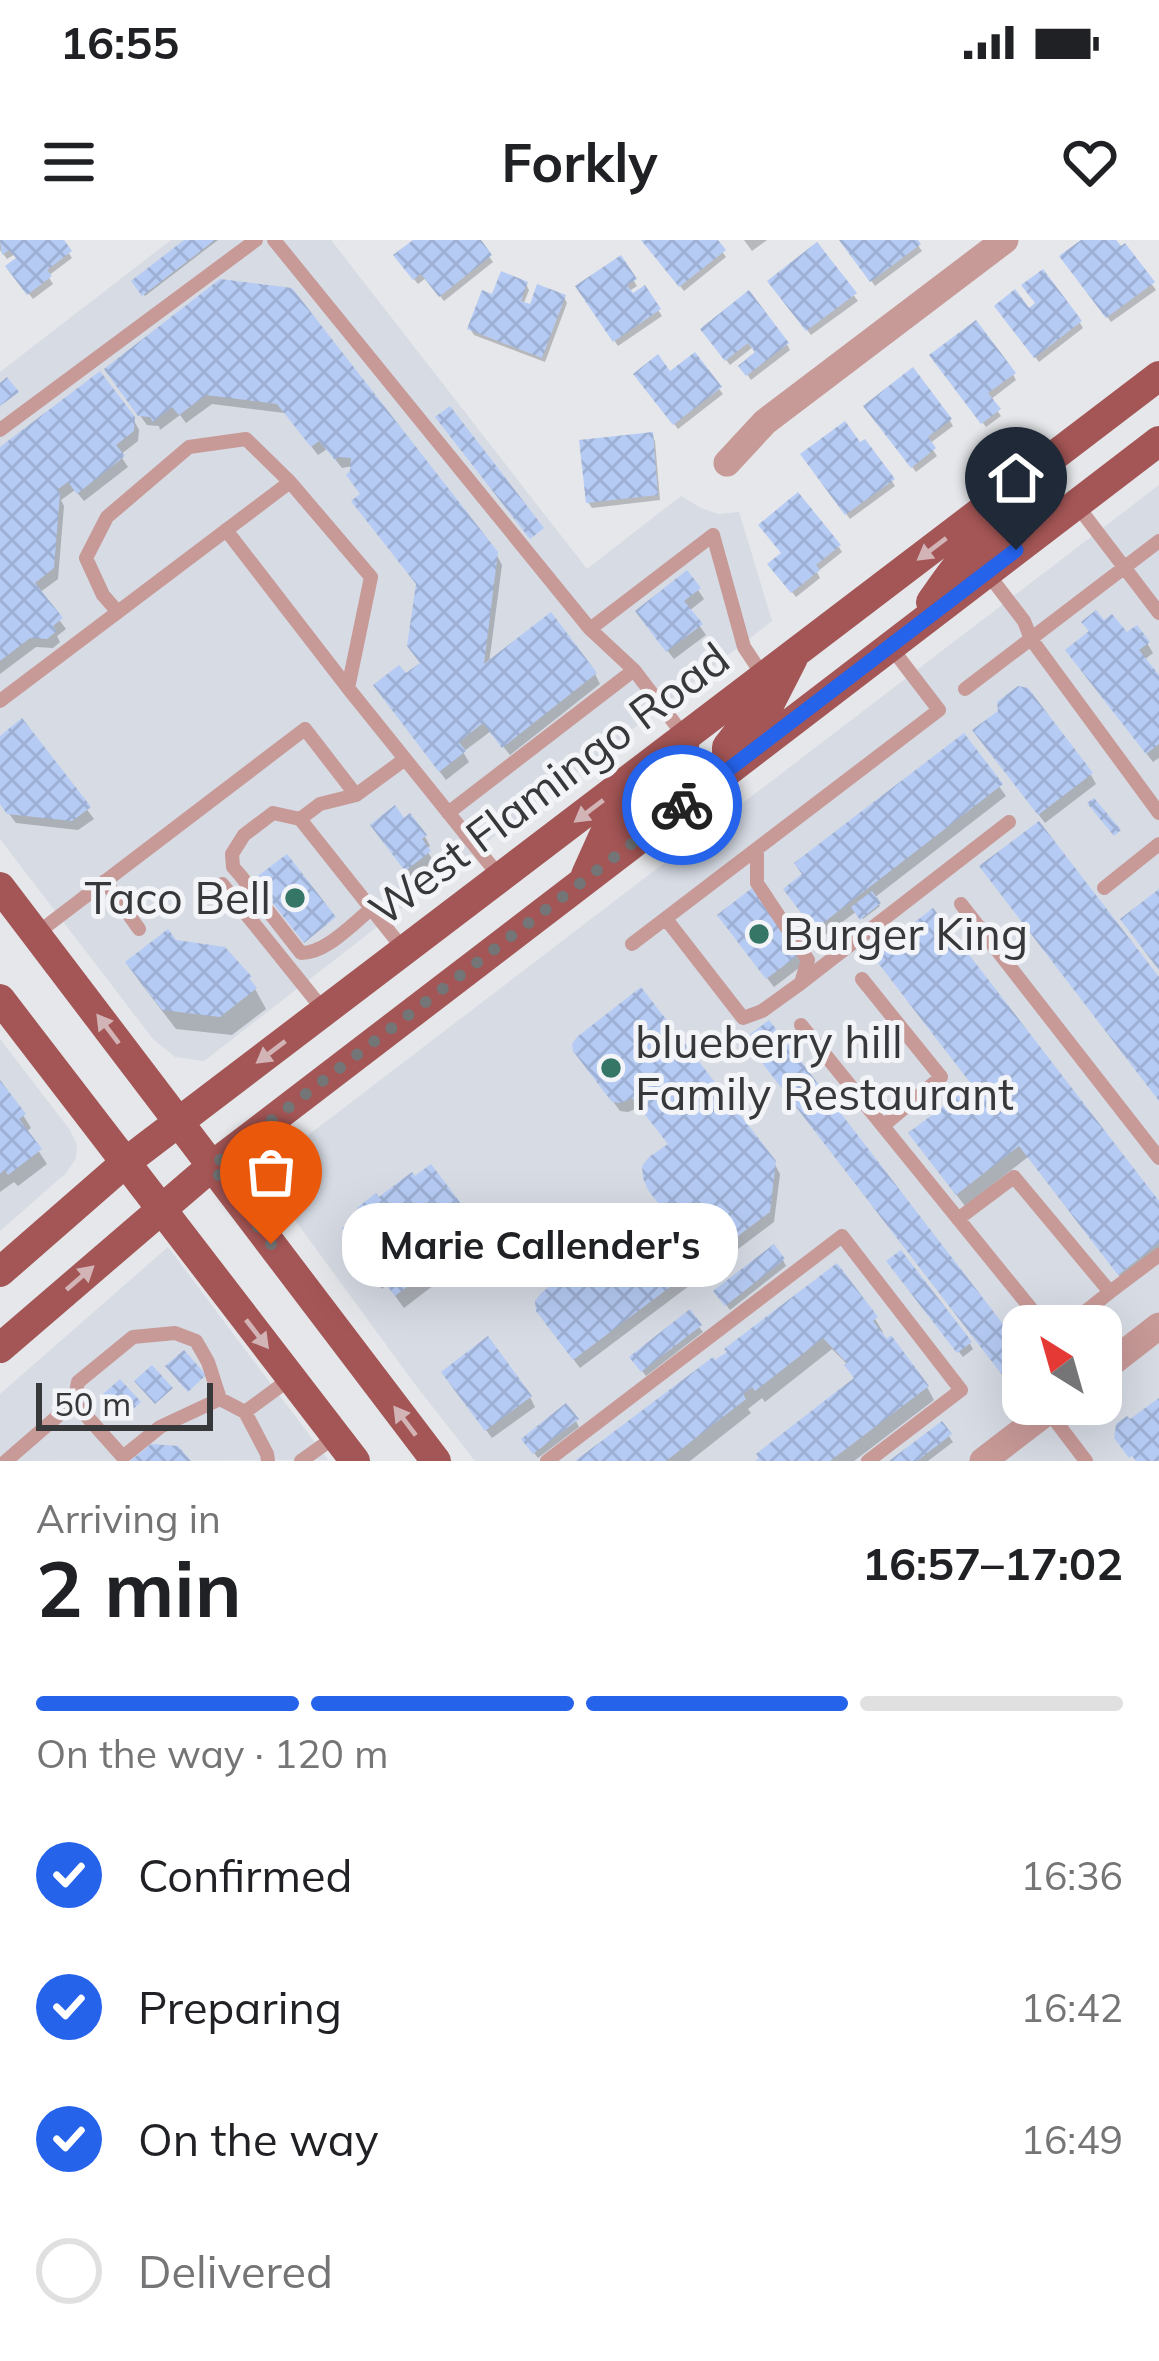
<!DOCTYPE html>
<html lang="en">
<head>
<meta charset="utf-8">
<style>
	body { margin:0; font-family:Mulish,sans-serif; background:#f6f6f6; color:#202124; height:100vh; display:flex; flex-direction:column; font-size:45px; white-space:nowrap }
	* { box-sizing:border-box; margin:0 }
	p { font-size:39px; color:#757577 }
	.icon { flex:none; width:66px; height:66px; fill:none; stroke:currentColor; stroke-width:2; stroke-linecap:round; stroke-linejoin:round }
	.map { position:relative; height:1221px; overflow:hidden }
	.sheet { display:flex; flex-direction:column; background:#fff; flex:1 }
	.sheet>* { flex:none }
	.needle { width:78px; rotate:323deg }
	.tools { position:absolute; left:1002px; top:1065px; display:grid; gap:24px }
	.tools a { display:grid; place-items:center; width:120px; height:120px; border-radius:24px; background:#fff; box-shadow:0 12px 48px #0002; font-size:60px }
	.scale { position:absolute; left:36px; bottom:30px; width:177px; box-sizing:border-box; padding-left:12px; border:6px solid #373839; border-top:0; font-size:33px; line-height:42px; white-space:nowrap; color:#373839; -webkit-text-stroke:9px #f3f4f7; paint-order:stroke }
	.pin { position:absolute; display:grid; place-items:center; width:102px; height:102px; color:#fff; margin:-123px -51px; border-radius:50% 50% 50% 0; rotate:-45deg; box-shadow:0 0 12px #0007 }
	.pin .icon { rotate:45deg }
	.courier { position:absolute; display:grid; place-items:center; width:120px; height:120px; margin:-60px; border:9px solid #2563eb; border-radius:50%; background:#fff; color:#222; box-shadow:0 3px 15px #0007 }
	.bubble { position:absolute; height:84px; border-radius:36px; background:#fff; box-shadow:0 12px 48px #0002; font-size:39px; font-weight:700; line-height:84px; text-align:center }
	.headline em { font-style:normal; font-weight:700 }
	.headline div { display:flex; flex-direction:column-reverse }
	.headline { display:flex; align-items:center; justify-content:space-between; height:204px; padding:0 36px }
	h1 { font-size:78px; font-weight:700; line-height:90px }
	.bar { display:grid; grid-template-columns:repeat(4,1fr); gap:18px 12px; align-content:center; height:144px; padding:0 36px }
	.bar i { height:15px; border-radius:9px; background:#e0e0e0 }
	.bar .on { background:#2563eb }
	.bar p { grid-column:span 4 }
	ol { padding:0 36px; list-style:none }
	li { display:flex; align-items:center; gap:36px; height:132px }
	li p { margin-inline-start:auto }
	li .icon { padding:12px; border-radius:50%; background:#2563eb; color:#fff; stroke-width:4 }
	li:last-child { color:#757577 }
	li i { width:66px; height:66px; border:6px solid #e0e0e0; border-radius:50% }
	.status { display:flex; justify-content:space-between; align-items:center; height:84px; padding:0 60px; background:#fff; direction:ltr }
	.status svg { height:33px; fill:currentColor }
	header { display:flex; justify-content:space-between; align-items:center; height:156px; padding:0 36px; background:#fff; font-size:54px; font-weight:700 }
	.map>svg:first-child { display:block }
	.built { fill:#d6dbe4; fill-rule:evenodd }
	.shadow { fill:#0003 }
	.building { fill:url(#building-cross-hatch) }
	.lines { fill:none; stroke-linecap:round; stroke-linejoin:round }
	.service { stroke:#c79997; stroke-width:14 }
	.minor { stroke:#c79997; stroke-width:27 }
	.primary { stroke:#a45555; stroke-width:30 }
	.oneway { fill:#d3b4b6 }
	.done { stroke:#747577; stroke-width:12; stroke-dasharray:0 21.6 }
	.route { stroke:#2563eb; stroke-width:15 }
	.poi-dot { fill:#357666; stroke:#f3f4f7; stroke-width:4.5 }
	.labels { text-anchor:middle; stroke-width:10; stroke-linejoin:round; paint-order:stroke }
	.street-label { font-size:45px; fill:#373839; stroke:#f3f4f7 }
	.poi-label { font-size:45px; fill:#373839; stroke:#f3f4f7; text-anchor:start }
</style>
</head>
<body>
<div class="status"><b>16:55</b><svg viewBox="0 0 49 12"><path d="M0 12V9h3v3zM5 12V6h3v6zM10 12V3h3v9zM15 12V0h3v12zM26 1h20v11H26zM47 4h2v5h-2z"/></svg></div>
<header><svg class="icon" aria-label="menu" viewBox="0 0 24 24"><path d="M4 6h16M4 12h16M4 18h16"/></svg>Forkly<svg class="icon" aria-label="heart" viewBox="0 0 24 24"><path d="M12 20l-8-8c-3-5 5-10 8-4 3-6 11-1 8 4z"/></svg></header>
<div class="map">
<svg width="1159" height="1221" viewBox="0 0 1159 1221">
	<defs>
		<pattern id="building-cross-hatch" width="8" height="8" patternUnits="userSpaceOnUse" patternTransform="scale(3)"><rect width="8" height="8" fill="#b6cbf4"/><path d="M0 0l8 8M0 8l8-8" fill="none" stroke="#9dafd2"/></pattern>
	</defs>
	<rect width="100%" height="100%" fill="#e5e7ea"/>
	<path class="built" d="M171,0H331L587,329L681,256L701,268L718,274L739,272L772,381L204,821L175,817L153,799L0,599V132Z
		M1159,245V1221H475L414,1143L260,932ZM1023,1086H1101V1164H1023Z
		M0,799L70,890L77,905L76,918L66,933L0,991Z
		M168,1007L328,1220L0,1221V1154Z"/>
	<path class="shadow" d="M0,0H60L72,18L48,36L53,44L33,59L12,33L19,20L15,14L7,19L0,10Z
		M189,0H218L145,56L135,42Z
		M418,0H477L493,22L444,61L426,38L418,44L400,22Z
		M644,0H714L726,17L684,51Z
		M744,0H767L752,11Z
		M842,0H914L922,11L875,46Z
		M1086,0H1113L1120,10L1125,7L1156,50L1111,82L1066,22Z
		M816,6L858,61L811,95L774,47Z
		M620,19L637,46L628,52L632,57L644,49L662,76L618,106L579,47Z
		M221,42L496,314L502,325L489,423L595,434L600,444L510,515L491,491L463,512L469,522L446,540L382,456L423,424L418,345L353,226L342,228L327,209L318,215L285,173L212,164L186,183L180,175L160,190L159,186L147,185L114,140Z
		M526,44L529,50L523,65L531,68L564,57L567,63L545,122L474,95L470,89L494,58Z
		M1001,72H1029L1080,83L1083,88L1039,122Z
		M707,95L787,104L790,110L751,140L742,127L758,114L753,107L730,125Z
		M937,121L1013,134L1016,140L990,160L1001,176L986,187Z
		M670,135L719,149L723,154L678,189L640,140Z
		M870,172L950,181L953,186L929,204L937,216L916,232Z
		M133,179L139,190L138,201L120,215L128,227L84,261L75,250L61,260L64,266L58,339L39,353L66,389L57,396L60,402L53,408L36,407L0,434V211Z
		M652,196L655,201L660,260L592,268L588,262Z
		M807,220L892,241L895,246L850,279Z
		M839,307L842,312L817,332L820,338L796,357L774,330Z
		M698,350L704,359L689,371L706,395L674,419L644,381Z
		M1126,397L1147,403L1153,413L1144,420L1159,440V518L1153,522L1075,420Z
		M22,482L94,579L78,590L16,583L0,562V499Z
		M963,497L1006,556L874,658L880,666L863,679L857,671L822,697L793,659Z
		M982,500L1091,535L1096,544L1045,583Z
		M379,595L425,597L430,606L426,609L434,622L412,639Z
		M752,653L804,724L774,747L726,685Z
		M174,702L249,738L266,769L232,795L176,789L140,742L129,723Z
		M755,813L1023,1115V1145L1015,1151Z
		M581,818L774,923L780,934L774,982L580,1128L545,1082L661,965L670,905L640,867L628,872L620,871Z
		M0,845L23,875L31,888L26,892L47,924L18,946L14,942L0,952Z
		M974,847L1159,966V1022L1127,1046L1028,917L965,966L920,907Z
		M430,928L486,1005L404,1068L387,1045L382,1049L364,1025L360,1010L379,961Z
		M783,1020L786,1026L730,1070L721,1058Z
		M893,1028L970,1104L973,1109L963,1117Z
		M875,1079L883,1092L880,1094L927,1147L934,1160L854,1221H760L856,1140L847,1124L832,1109L765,1162L762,1158L748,1169L751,1173L690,1221H580L715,1125Z
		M699,1087L703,1092L646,1136L636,1123Z
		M450,1142L530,1157L535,1167L492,1198Z
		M576,1181L579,1187L538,1218L528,1205Z
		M941,1185L953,1202L928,1221H894Z"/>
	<path class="building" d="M0,0H64L72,11L47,30L52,36L27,55L5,26L16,18L9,10L2,15Z
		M184,0H215L142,56L131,41Z
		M413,0H481L492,15L439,57L421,34L413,40L393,15Z
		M641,0H718L726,10L679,47Z
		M839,0H918L921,4L870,42Z
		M1081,0H1116L1121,6L1125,3L1155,42L1106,78L1059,16Z
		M817,2L857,53L806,91L767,41Z
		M621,15L637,39L627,45L633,53L645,45L661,69L613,102L575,46Z
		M1043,29L1082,81L1034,118L994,66L1015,49L1029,68L1035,63L1021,45Z
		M501,31L528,42L521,61L530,64L537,44L566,55L542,118L467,89L482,50L492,54Z
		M220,39L292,48L498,312L484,424L551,372L597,433L502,508L483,483L459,502L466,511L439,532L373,445L399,425L406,433L420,423L407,406L416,344L351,261L360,254L346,235L350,231L351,218L339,217L335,220L319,201L311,207L277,164L206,155L179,175L172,167L153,182L150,177L138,176L104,129Z
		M749,50L789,103L746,136L738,126L755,112L748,103L725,121L700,89Z
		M976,80L1016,133L988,153L1001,169L981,184L929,115Z
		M695,112L722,147L673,185L633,134L658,114L670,131Z
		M913,127L952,179L928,197L936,208L911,228L863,166Z
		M100,131L135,177L134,191L116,205L125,216L77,254L68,242L57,250L60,253L54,328L35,343L63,378L53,386L57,391L47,399L30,398L0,421V207Z
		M7,137L19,152L0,166V143Z
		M450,166L544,288L530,299L435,177Z
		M845,181L860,202L865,199L895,239L845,275L800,214Z
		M653,192L658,255L586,263L579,200Z
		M798,252L841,305L816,325L820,330L791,353L767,324L781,313L758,285Z
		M687,330L701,348L684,361L703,384L666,412L635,371Z
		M1096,370L1104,380L1112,374L1127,392L1137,385L1150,402L1139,410L1159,435V504L1146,514L1065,410L1089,391L1081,382Z
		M1018,446L1028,448L1093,533L1038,575L972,490L998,471L997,462Z
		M22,478L91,567L72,581L7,574L0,564V496Z
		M964,493L1003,544L814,690L783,649L802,634L794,623Z
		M1094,558L1121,590L1114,596L1087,563Z
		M395,565L404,578L410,573L427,595L422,599L431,611L405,631L370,585Z
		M1039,581L1159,737V861L979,626Z
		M287,614L336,677L304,703L254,639Z
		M752,648L801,713L766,739L717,675Z
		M1159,649V730L1120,679Z
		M872,651L881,663L860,680L851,667Z
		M933,668L1159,961V1003L1118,1035L1019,906L956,955L908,893L972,845L872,715Z
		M168,689L176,700L225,707L252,737L249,738L257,748L220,777L162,770L125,722Z
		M641,747L776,921L770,972L573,1120L536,1071L535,1061L541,1053L658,963L648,950L643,938L642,926L649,917L668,904L632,858L621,863L612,862L573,811L572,804L577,797Z
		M769,780L1023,1110V1127L1006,1140L744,799Z
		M0,840L26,874L19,879L42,909L8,935L5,930L0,934Z
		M431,924L481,990L395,1056L377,1033L372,1037L353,1012L358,1008L342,988L361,973L357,968L376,953L379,957L412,932L415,936Z
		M774,1004L785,1019L725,1066L713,1051Z
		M901,1010L972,1102L957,1113L886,1021Z
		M837,1023L878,1077L873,1081L887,1099L891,1095L929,1146L830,1221H755L759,1218L756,1214L854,1138L844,1125L847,1123L823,1098L755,1151L752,1147L743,1154L746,1159L666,1221H575L713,1117L715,1120L727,1112L724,1109Z
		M690,1069L702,1085L641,1132L629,1117Z
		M488,1096L532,1156L485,1191L441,1132Z
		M184,1110L206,1135L188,1152L165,1126Z
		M152,1125L173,1148L155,1164L134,1141Z
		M120,1139L141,1162L123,1178L102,1155Z
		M1159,1158V1221H1136L1132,1216L1129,1218L1114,1198L1116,1184L1127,1176L1130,1179Z
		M566,1163L579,1179L533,1214L521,1199Z
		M942,1181L952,1194L917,1221H889Z
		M151,1204L178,1206L191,1221H130Z"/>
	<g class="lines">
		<path class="service" d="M274,0L590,389L634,430
			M0,190L256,0
			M290,242L371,337L348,448L500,637
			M1076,264L1159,373
			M226,290L348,448
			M988,334L1024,381L1031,399L1159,573
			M590,389L713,295L744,407L764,437
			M965,449L1159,301
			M0,461L290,242L246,199L189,207L107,277L86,318L103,355L117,371
			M356,555L320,564L300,579L404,710
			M448,573L634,430L685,497
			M300,579L273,573L244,595L232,614L233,627L240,635L301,713C326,713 351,685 370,670
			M105,641L139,689
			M222,644L325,772
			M1104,648L1159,604
			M961,664L1159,918
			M666,679L743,778L762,771L801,743L808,720L757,643V609
			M36,694L305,489L356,555L405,519
			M632,704L939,470L890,406
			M862,739L941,837L883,886
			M801,743L1009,582
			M801,785L1045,1086
			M958,979L1014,937L1110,1052L1067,1086
			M1110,1052L1159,1015
			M74,1162L78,1142L133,1097L175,1093L196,1101L208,1122L220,1159
			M1048,1171L1086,1221
			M245,1172L291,1138
			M6,1221L74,1162L123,1217L160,1187L220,1159L245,1172L267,1214L268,1221
			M301,1221L336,1196
			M547,1221L842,996L961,1150L868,1221"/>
		<path class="minor" d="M727,223L765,182L1005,0
			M1101,1131L1159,1086
			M983,1221L1057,1164"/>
		<path class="primary" d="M931,362C942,347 953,329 966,316C993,289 1062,267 1048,221
			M732,527L727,516V507L748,480L769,465L793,418
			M586,635L604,595L677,536L682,524L685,497
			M0,647L436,1221
			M0,759L355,1221
			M0,1032L126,922L1159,136
			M0,1108L212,926L1159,201"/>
	</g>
	<defs><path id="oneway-solid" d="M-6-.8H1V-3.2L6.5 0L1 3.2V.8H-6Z" transform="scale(3)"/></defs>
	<g class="oneway">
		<use href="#oneway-solid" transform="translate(932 309) rotate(143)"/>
		<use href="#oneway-solid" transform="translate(589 571) rotate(143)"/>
		<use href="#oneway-solid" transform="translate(108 789) rotate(-127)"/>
		<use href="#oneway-solid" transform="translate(271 812) rotate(143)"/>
		<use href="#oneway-solid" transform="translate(80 1038) rotate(-41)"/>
		<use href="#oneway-solid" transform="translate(257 1094) rotate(52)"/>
		<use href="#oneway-solid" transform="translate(405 1181) rotate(-127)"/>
	</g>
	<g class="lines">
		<path class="done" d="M271,1004L212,926L682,565"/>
		<path class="route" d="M682,565L1016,310"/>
	</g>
	<g class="poi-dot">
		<circle cx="295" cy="658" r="12"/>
		<circle cx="759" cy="694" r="12"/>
		<circle cx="611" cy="828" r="12"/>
	</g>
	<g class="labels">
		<g class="street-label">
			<text transform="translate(549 544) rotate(-37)" y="16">West Flamingo Road</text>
		</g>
		<g class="poi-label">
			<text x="271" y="674" text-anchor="end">Taco Bell</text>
			<text x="783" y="710">Burger King</text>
			<text x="635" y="818">blueberry hill<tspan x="635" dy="52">Family Restaurant</tspan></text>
		</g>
	</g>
</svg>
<div class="tools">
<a><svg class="needle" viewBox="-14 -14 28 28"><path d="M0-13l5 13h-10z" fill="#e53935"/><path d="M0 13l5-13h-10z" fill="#757577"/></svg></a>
</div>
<div class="scale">50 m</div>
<div class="pin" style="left:271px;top:1004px;background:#ea580c"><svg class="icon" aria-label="bag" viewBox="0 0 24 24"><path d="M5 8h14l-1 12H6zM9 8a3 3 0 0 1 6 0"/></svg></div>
<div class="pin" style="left:1016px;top:310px;background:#1f2937"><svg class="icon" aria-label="home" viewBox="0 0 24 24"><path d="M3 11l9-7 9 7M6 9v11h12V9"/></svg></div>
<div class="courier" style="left:682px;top:565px"><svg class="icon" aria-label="bike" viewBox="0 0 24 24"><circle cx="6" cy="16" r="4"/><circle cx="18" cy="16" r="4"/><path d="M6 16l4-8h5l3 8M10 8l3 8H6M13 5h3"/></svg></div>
<div class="bubble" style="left:342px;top:963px;width:396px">Marie Callender's</div>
</div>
<section class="sheet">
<div class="headline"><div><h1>2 min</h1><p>Arriving in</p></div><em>16:57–17:02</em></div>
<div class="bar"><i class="on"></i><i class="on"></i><i class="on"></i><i></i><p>On the way · 120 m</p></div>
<ol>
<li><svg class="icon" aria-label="check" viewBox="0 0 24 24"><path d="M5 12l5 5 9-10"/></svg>Confirmed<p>16:36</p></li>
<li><svg class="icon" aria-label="check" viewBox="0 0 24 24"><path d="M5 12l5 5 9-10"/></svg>Preparing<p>16:42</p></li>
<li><svg class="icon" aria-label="check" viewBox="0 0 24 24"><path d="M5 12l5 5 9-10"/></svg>On the way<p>16:49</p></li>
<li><i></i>Delivered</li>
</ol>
</section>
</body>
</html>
